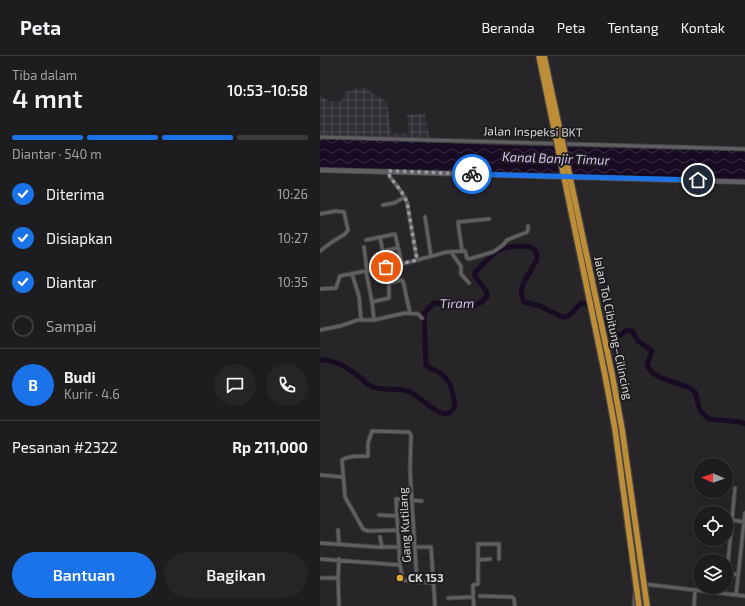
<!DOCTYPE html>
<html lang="id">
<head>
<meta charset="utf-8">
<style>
	body { margin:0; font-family:"Exo 2",sans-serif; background:#252527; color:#f1f3f6; height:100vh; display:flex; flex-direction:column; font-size:15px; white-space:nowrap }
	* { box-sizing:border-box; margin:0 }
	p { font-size:13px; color:#a0a1a4 }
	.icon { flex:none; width:22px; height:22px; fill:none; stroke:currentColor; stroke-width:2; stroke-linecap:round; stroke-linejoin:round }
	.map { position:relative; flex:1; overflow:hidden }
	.drawer { display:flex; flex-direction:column; background:#1d1c1e; width:320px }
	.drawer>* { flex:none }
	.needle { width:26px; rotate:272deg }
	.buttons { position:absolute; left:373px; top:402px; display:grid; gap:8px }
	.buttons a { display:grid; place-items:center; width:40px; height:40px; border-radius:50%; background:#1d1c1e; box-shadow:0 4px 16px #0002,0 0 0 1px #3b3a3c; font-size:20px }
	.pin { position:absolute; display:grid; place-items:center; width:34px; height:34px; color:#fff; margin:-17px; border:2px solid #fff; border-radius:50%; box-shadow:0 1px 4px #0007 }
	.courier { position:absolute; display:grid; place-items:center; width:40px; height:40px; margin:-20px; border:3px solid #1a73e8; border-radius:50%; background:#fff; color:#222; box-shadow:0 1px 5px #0007 }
	.head em { font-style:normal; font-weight:600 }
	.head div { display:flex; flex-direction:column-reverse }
	.head { display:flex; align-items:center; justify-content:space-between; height:68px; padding:0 12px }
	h1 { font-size:26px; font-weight:600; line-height:30px }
	.bar { display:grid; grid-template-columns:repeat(4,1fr); gap:6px 4px; align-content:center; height:48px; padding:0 12px }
	.bar i { height:5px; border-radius:3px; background:#3b3a3c }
	.bar .on { background:#1a73e8 }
	.bar p { grid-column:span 4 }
	.line { display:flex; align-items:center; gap:10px; padding:0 12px; border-top:1px solid #3b3a3c }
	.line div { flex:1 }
	.round { display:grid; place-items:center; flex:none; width:42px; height:42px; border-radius:21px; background:#252527 }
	ol { padding:0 12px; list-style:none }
	li { display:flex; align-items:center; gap:12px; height:44px }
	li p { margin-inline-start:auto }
	li .icon { padding:4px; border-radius:50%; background:#1a73e8; color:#fff; stroke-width:4 }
	li:last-child { color:#a0a1a4 }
	li i { width:22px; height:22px; border:2px solid #3b3a3c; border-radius:50% }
	.action { display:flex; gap:8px; margin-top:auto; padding:8px 12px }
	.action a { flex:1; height:46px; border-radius:24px; background:#1a73e8; color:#fff; font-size:16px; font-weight:600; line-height:46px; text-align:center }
	.action a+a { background:#252527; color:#f1f3f6 }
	header { display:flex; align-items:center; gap:24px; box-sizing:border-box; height:56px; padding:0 20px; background:#1d1c1e; border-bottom:1px solid #3b3a3c }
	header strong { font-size:19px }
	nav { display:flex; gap:22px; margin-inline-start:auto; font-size:14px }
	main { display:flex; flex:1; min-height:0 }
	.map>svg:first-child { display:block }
	.industrial { fill:url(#industrial-grid) }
	.water { fill:url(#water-waves) }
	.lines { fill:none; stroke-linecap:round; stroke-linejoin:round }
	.river { stroke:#180b23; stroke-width:5 }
	.street-casing { stroke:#434244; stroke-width:5 }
	.secondary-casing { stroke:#434244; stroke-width:6 }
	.street { stroke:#605f62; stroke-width:3 }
	.secondary { stroke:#605f62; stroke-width:4.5 }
	.highway-bridge-casing { stroke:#434244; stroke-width:8; stroke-linecap:butt }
	.highway-bridge { stroke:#bd8d38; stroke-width:5.5 }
	.done { stroke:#999799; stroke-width:4; stroke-dasharray:0 7.2 }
	.route { stroke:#1a73e8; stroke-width:5 }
	.poi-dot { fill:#e9ab38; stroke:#1d1c1e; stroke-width:1.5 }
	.labels { text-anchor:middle; stroke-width:4; stroke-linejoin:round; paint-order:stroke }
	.street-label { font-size:12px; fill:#d6d5d6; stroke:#1d1c1e }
	.poi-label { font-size:12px; font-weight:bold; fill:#d6d5d6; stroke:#1d1c1e; text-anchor:start }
	.water-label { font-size:13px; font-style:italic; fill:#d8bef3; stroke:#1d1c1e }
</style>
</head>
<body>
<header>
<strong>Peta</strong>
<nav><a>Beranda</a><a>Peta</a><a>Tentang</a><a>Kontak</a></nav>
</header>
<main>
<section class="drawer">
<div class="head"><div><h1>4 mnt</h1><p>Tiba dalam</p></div><em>10:53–10:58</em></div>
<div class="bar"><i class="on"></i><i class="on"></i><i class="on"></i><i></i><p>Diantar · 540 m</p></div>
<ol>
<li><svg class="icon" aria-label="check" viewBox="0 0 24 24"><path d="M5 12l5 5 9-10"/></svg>Diterima<p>10:26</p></li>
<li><svg class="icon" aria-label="check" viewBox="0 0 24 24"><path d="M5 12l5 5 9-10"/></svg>Disiapkan<p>10:27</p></li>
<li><svg class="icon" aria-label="check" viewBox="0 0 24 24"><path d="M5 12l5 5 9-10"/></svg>Diantar<p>10:35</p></li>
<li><i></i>Sampai</li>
</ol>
<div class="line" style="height:72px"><b class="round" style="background:#1a73e8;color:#fff">B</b><div><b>Budi</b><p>Kurir · 4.6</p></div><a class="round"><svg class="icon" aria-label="chat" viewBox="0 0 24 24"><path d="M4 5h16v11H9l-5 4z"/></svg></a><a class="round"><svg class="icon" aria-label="phone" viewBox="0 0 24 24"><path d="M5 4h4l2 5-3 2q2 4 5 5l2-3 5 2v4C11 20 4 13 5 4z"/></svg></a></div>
<div class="line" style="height:52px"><div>Pesanan #2322</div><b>Rp 211,000</b></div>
<div class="action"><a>Bantuan</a><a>Bagikan</a></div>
</section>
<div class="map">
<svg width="425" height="550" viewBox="0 0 425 550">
	<defs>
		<pattern id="industrial-grid" width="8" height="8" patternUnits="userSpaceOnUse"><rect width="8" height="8" fill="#322e35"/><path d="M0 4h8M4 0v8" fill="none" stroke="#4f4b52"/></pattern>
		<pattern id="water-waves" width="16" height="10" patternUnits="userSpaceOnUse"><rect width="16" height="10" fill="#180b23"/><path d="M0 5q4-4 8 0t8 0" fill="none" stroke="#392e42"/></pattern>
	</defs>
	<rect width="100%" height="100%" fill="#272528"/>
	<path class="industrial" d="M43,31L67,46L71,77L89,78L87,59L105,57L110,86L0,83V40L9,45H22L25,36Z"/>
	<path class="water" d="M0,82L196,90L425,95V124L0,111Z"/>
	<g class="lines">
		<path class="river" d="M0,304C15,303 30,313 41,322C44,325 49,330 53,331C66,336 80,330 92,337C101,342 113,355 122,357C129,359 131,356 135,351C133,337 132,325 120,317C115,314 110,313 106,309L104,257L114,247C132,248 155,258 167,240L166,235L155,220V217L157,214C165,207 172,197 181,193C186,190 207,189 212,192C217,194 217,199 217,203C212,216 195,231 204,246L220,250L242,261C251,262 254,253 261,247L266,248L299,280L307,274L312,275L318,285L332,295L327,309C332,324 361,326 373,334C379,339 376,345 379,351C380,356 385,360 389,363L421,366L425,368"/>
		<defs>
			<path id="street" d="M0,81L425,93
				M68,115L70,121L81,135L87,146L97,204
				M63,149L74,147L85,141
				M0,158L16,155L24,156L28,174L25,178L12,186L0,195
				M105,161L111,200
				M60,181L69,227L81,224L83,225L90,257
				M46,184L75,178L82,208
				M44,191L47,215
				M63,195L78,192
				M142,195L138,166L169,163
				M131,196L141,210V218L149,227
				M46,215L52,246
				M32,218L39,240L41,264
				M0,233L16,232L20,220L82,208L127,196L145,195L147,202L149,203L173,196L183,189L187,184L207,176L208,173V170
				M54,264L52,246L69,242V227
				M0,274L20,270L38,264H54L85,257L98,258L102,262
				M0,419L23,421
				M415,432L407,517L418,519
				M102,445L76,443L80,509L83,524L113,527
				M59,459L77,460
				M412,464L425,466
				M18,474L19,488
				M78,474L48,475L43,473L25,441L22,404C29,399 40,401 48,400V387L52,375L85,376H89L91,379L90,415L97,526
				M60,481L62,491
				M0,487L57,491H79
				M95,491H111L115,550
				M0,503L80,509
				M158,504L170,503
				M0,522H18L19,550
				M18,522L19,503
				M316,529L324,528L425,540
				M416,539L425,457
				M160,540L192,541L194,543L195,550
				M153,541V529L158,528V488H179V503
				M128,542L153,541L154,550
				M314,550L315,535
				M374,550L375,534"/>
			<path id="secondary" d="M0,114L425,126"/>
		</defs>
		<use href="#street" class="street-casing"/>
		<use href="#secondary" class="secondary-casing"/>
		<use href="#street" class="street"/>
		<use href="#secondary" class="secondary"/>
		<defs>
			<path id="highway-bridge" d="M219,0L285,319L295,373L319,550
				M224,0L292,318L302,373L327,550"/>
		</defs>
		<use href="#highway-bridge" class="highway-bridge-casing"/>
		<use href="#highway-bridge" class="highway-bridge"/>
	</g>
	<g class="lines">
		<path class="done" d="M66,211L97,204L87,146L81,135L70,121L68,115L152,118"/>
		<path class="route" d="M152,118L378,124"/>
	</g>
	<circle class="poi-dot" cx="80" cy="522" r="4"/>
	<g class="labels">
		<g class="street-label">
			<text transform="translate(213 76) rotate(1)" y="4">Jalan Inspeksi BKT</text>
			<text transform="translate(293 272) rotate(78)" y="4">Jalan Tol Cibitung–Cilincing</text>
			<text transform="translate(85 469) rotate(-93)" y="4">Gang Kutilang</text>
		</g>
		<g class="poi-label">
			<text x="88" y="526">CK 153</text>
		</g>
		<g class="water-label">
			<text transform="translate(236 102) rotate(2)" y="5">Kanal Banjir Timur</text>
			<text transform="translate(137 247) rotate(-1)" y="5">Tiram</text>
		</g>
	</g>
</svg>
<div class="buttons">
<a><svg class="needle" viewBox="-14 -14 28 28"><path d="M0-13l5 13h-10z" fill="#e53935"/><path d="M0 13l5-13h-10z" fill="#a0a1a4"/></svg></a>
<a><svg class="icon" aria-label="locate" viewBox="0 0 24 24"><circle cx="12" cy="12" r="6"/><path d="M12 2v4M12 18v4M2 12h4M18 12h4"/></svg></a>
<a><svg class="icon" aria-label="layers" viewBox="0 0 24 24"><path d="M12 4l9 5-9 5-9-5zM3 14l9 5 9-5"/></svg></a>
</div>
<div class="pin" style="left:66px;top:211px;background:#ea580c"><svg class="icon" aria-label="bag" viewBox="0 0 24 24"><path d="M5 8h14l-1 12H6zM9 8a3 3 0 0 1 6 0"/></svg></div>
<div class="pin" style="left:378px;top:124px;background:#1f2937"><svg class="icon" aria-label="home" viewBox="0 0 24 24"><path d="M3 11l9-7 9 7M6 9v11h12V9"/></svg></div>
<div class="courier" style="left:152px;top:118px"><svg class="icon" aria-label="bike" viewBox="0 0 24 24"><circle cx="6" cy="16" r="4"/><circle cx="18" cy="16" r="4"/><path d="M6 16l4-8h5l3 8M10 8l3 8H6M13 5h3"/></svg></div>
</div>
</main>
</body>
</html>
